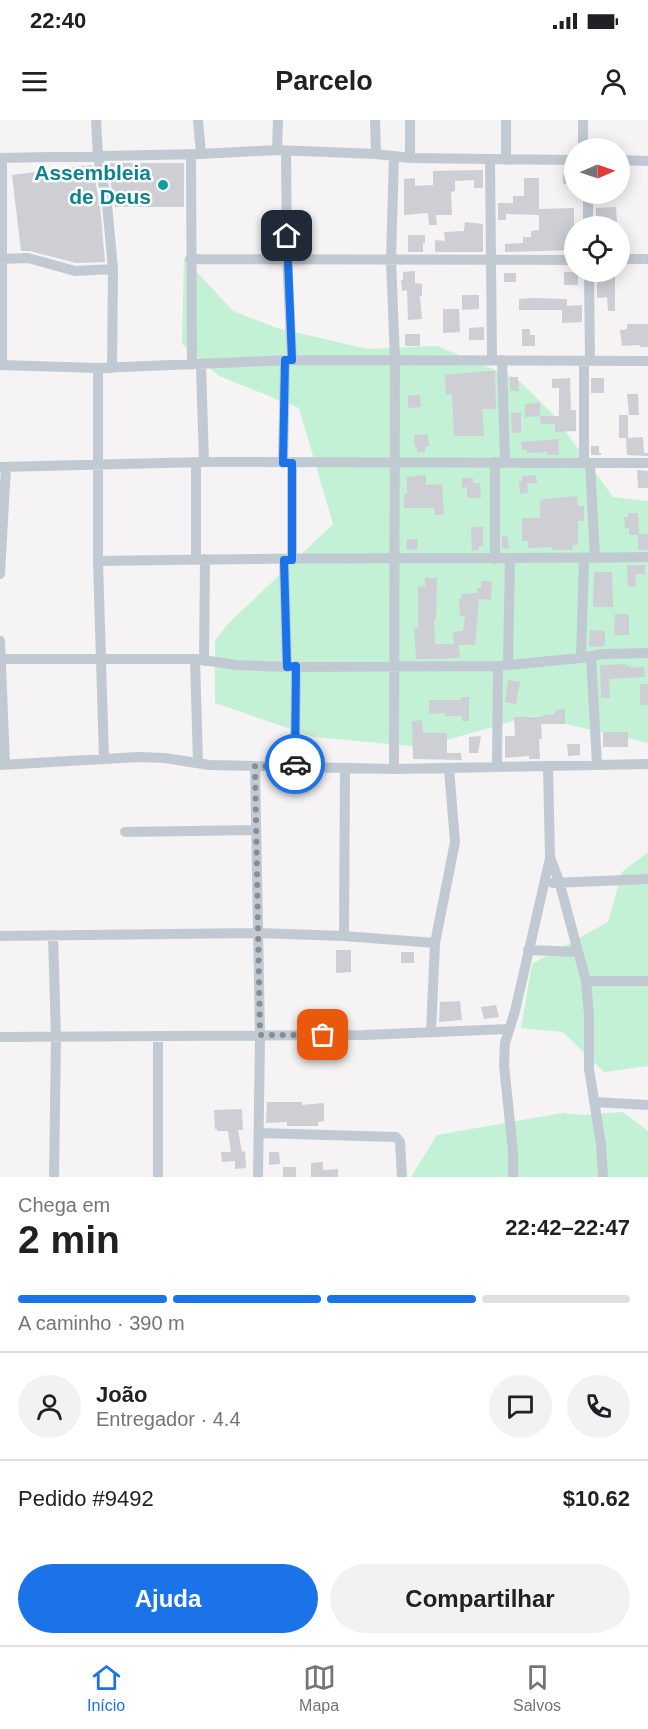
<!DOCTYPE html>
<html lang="pt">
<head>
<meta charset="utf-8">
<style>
	body { margin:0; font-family:Arial,sans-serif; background:#f2f2f2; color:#202124; height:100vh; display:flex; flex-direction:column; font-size:22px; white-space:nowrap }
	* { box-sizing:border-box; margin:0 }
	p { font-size:20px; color:#757577 }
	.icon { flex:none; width:33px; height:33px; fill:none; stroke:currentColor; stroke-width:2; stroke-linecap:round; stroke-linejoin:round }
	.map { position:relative; height:1057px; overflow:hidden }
	.drawer { display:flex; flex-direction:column; background:#fff; flex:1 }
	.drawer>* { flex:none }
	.needle { width:39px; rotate:88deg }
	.tools { position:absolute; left:564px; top:18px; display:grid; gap:12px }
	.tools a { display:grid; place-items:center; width:66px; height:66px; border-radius:50%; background:#fff; box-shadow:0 3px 15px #0003; font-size:30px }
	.pin { position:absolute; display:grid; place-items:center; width:51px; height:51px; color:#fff; margin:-26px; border-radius:12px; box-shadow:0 3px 9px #0006 }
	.courier { position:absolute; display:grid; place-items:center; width:60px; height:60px; margin:-30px; border:4px solid #1a73e8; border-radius:50%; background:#fff; color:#222; box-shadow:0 2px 8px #0007 }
	.summary em { font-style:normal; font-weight:700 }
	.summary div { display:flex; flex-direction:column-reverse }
	.summary { display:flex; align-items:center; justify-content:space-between; height:102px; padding:0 18px }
	h1 { font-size:39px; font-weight:700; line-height:45px }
	.bar { display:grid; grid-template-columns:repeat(4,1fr); gap:9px 6px; align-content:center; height:72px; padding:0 18px }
	.bar i { height:8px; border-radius:4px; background:#e0e0e0 }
	.bar .on { background:#1a73e8 }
	.bar p { grid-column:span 4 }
	.line { display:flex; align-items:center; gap:15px; padding:0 18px; border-top:2px solid #e0e0e0 }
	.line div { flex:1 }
	.round { display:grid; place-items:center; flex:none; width:63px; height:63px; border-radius:32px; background:#f2f2f2 }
	.primary-button { display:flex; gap:12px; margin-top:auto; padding:12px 18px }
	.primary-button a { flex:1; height:69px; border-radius:36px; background:#1a73e8; color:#fff; font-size:24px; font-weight:700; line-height:69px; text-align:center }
	.primary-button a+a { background:#f2f2f2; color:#202124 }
	.status { display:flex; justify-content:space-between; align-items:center; height:42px; padding:0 30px; background:#fff; direction:ltr }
	.status svg { height:16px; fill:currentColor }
	header { display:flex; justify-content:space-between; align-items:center; height:78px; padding:0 18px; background:#fff; font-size:27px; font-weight:700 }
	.tabs { display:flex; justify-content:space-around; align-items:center; height:84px; border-top:2px solid #e0e0e0; background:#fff; font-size:16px; color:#757577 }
	.tabs a { display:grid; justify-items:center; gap:3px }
	.tabs .on { color:#1a73e8 }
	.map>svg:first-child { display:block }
	.green { fill:#c3f1d5 }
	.building { fill:#cdcfd5 }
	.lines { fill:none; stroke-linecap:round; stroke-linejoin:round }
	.street { stroke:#c1cad2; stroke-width:10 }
	.done { stroke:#868d94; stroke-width:6; stroke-dasharray:0 10.8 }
	.route { stroke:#1a73e8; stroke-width:8 }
	.culture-dot { fill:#0f9aa8; stroke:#fff; stroke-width:2 }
	.labels { text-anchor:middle; stroke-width:5; stroke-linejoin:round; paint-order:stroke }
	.culture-label { font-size:21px; font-weight:bold; fill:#0d838f; stroke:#fff; text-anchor:end }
</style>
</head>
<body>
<div class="status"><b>22:40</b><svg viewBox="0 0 49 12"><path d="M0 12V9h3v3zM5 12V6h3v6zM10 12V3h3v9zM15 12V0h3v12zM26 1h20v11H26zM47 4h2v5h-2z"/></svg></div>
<header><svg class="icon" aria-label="menu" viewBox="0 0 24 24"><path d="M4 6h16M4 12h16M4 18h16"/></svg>Parcelo<svg class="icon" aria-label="person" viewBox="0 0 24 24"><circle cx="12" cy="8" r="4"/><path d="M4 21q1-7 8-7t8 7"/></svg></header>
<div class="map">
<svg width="648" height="1057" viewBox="0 0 648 1057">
	<rect width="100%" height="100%" fill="#f5f3f3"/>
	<path class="green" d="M184,138L233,191L277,208L367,229L437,226L517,259L552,293L613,377L648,381V623L531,596L422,627L314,617L215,583V520L229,503L333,404L299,288L219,256L182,224Z
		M648,732V946L604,952L563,912L521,908L532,844L608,802L622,752Z
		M623,992L648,1011V1057H411L437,1015L563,993L581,995Z"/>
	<path class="building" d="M107,43H184V87H115Z
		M92,45L100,85L105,142L76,143L30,131H21L12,55Z
		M483,50V68H474V60L455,61V71L451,72L452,95H436L437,105H429L428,93L404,95V59L415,58V66L433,65V51Z
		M563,55H572V64H563Z
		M524,58H539V95L506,94V100H498V83H513V76H524Z
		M616,87L617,102H596V88Z
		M574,88V130L505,132V124L523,123V117H531V111L539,110V89Z
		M465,102L483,104V132H435V120L445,121L444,112L464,111Z
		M408,115H425V123H423V132H408Z
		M415,151V163L422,164V176H420L422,199L408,200L407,170L402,171L401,160H403V152Z
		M564,152H578V165H564Z
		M597,152H615V191H608L607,177L597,178Z
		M504,153H516V162H504Z
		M462,175H479V189L462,190Z
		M533,178L567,179V186L582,185V202L562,203V190H519V179Z
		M443,189H459L460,212L443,213Z
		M627,204H648V227H640V225L622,226L620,210L627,209Z
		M484,207V220H469V208Z
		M522,209H530V215H535V226H522Z
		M405,214H420V226H405Z
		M486,251H495L496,289H482L484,316H454L452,275H446L445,255Z
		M510,257H518L519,271H510Z
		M570,258L571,290H576V311L555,312V304H541L540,296H559V268H552V259Z
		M591,258H604V273H591Z
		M627,274H638L639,295H629Z
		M408,275H420L421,287L408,288Z
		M540,283V296L525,297V284Z
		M511,293H521V312L512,313Z
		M619,295H628V318L643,317L644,333H648V336L627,335L626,318H619Z
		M428,314L429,326L425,327V332H417V327H415L414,315Z
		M558,319L559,335H547V332L527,333V330H522L521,322Z
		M591,326H599V333H601V335H591Z
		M637,350L648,351V368H638Z
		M426,355V365L442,364L444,395H435L434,388H404V374H407V357Z
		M536,355L537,363H527L528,373L520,374L519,361H522V356Z
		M462,358H473V363H480L481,378H467V367L462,368Z
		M577,376L578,386H584V401H578V425H572L573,430H554L551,427L528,428V421H522V398H540V381H543V379Z
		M628,393H638L639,414H648V430H638V415H629V408H625L624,397H628Z
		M471,407H483V426H479V430L472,431Z
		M502,416L508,417L509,429L502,428Z
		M407,419H418L417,430L406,429Z
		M627,445H645V454H635L636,466L628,467Z
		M594,452H612L613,487H593Z
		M425,458H437L436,499H434L435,524H454L453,512L463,511L465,496H460L459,479H462L461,474L477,473V468H481V461H492L491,480L479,479L475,525H458L460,537L447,539H416L414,508L418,507V466L425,467Z
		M615,494H629V515H614Z
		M590,510L605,511V526L589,527Z
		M626,544V546H631V548L644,547L645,557L609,559L610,578H601L600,545Z
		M508,560L520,562L516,584L505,582Z
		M640,564H648V585H640Z
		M461,577H469V601H462V596H445V593L429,594V580H461Z
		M565,589V604H541L542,619H539L540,639H529V636L505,638V616H515L514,597H543V595L555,594V590Z
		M422,600L423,613H447V633H461L462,640L413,639L412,601Z
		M603,612H628V627H603Z
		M481,616L478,633H469V617Z
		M567,624H580V635L568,636Z
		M336,830H351V852L336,853Z
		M401,832H414V843H401Z
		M460,881L462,900L439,902L440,882Z
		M496,885L499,897L484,899L481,887Z
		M267,982H302V985L324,983V1001L318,1002V1006H287V1002L266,1003Z
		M242,989L243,1010H238L242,1032L245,1031L246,1048L235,1049V1041L222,1042L221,1032H231L228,1011H217V1009H215L214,990Z
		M269,1032H279L280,1044L269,1045Z
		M323,1042V1050L338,1049V1057H311V1043Z
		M283,1047H296V1057H283Z"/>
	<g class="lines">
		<path class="street" d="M96,0L98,36L107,84L113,149L112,248
			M198,0L201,34
			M375,0L376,34
			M410,0V38
			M506,0V40
			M583,28V0
			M277,30L278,0
			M286,31L287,137L292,240
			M191,34L192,245
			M394,37L391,140L395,239L394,649
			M0,38L201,34L277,30L376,34L410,38L574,40
			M2,38V245
			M490,40L492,240
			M620,40L648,41
			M588,74V106
			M0,139L28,138L75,151L113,149
			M190,139L574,140
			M620,139H648
			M589,152L590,241
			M502,240L505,342
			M584,241V343
			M0,245L98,248L292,240L648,241
			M201,245L204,342
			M98,248V441L104,639
			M196,343V439
			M283,343L285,240
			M292,343V440
			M590,344L595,438
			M0,347L204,342L648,343
			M495,439V342
			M284,440L287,547
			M98,441C281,437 465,439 648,437
			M0,454L6,347
			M0,521L5,644
			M591,536L597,645
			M581,538L584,438
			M2,539H195L237,545L287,547L498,546L581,538L603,534L648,533
			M195,539L198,643
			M204,541L205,439
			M508,543L510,438
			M0,645L139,637L165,638L209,645L394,649L648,644
			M255,646L260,915L258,1057
			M548,646L550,737L559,761L586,861L589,894V949L601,1024L603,1057
			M295,647L296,546
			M497,647L498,546
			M125,712L256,710
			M553,763L648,759
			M53,815L56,918L54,1057
			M0,816L258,813L344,816L435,823
			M344,816L345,648
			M528,830L578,832
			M586,861H648
			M431,912L435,823L455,722L449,648
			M158,916V1057
			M0,917L365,915L508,909
			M594,982L648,985
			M259,1013L396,1017L400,1022L402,1057
			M513,1057V1032L504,945L505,923L515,891L550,738"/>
	</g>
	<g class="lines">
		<path class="done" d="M295,644V647L255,646L260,915H323"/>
		<path class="route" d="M287,116L292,240H285L283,343H292V440H284L287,547L296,546L295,644"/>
	</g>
	<circle class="culture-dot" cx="163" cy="65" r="6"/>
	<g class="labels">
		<g class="culture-label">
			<text x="151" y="60">Assembleia<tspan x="151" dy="24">de Deus</tspan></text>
		</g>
	</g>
</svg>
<div class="tools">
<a><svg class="needle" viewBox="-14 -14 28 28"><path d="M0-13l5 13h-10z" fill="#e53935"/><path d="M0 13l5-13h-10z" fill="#757577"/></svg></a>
<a><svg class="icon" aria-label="locate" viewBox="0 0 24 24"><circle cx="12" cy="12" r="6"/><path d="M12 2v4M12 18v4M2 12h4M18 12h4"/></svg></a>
</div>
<div class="pin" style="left:323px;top:915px;background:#ea580c"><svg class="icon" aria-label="bag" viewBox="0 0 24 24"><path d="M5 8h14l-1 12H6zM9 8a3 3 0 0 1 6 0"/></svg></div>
<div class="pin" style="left:287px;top:116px;background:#1f2937"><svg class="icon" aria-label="home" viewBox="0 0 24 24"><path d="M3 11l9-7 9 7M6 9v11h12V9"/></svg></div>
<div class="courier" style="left:295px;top:644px"><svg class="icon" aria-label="car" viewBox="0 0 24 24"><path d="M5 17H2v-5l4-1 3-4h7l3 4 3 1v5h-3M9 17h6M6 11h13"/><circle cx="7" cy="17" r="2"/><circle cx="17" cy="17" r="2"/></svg></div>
</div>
<section class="drawer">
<div class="summary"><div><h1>2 min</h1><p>Chega em</p></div><em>22:42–22:47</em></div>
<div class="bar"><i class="on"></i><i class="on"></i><i class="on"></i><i></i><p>A caminho · 390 m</p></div>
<div class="line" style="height:108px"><a class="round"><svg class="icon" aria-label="person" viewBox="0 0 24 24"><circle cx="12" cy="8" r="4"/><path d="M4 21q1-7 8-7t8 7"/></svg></a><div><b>João</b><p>Entregador · 4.4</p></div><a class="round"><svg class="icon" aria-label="chat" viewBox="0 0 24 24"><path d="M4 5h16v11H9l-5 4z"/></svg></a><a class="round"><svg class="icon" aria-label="phone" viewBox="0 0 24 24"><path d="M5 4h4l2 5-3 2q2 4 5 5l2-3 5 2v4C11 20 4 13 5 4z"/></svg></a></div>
<div class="line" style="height:78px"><div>Pedido #9492</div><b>$10.62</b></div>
<div class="primary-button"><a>Ajuda</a><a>Compartilhar</a></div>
</section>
<nav class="tabs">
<a class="on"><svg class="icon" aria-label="home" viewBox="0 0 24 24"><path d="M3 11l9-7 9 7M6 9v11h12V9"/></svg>Início</a>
<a><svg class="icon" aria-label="map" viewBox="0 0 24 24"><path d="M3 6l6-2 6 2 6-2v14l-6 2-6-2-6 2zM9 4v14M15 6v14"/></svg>Mapa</a>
<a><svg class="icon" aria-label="saved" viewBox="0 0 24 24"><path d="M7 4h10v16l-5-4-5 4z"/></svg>Salvos</a>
</nav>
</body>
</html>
